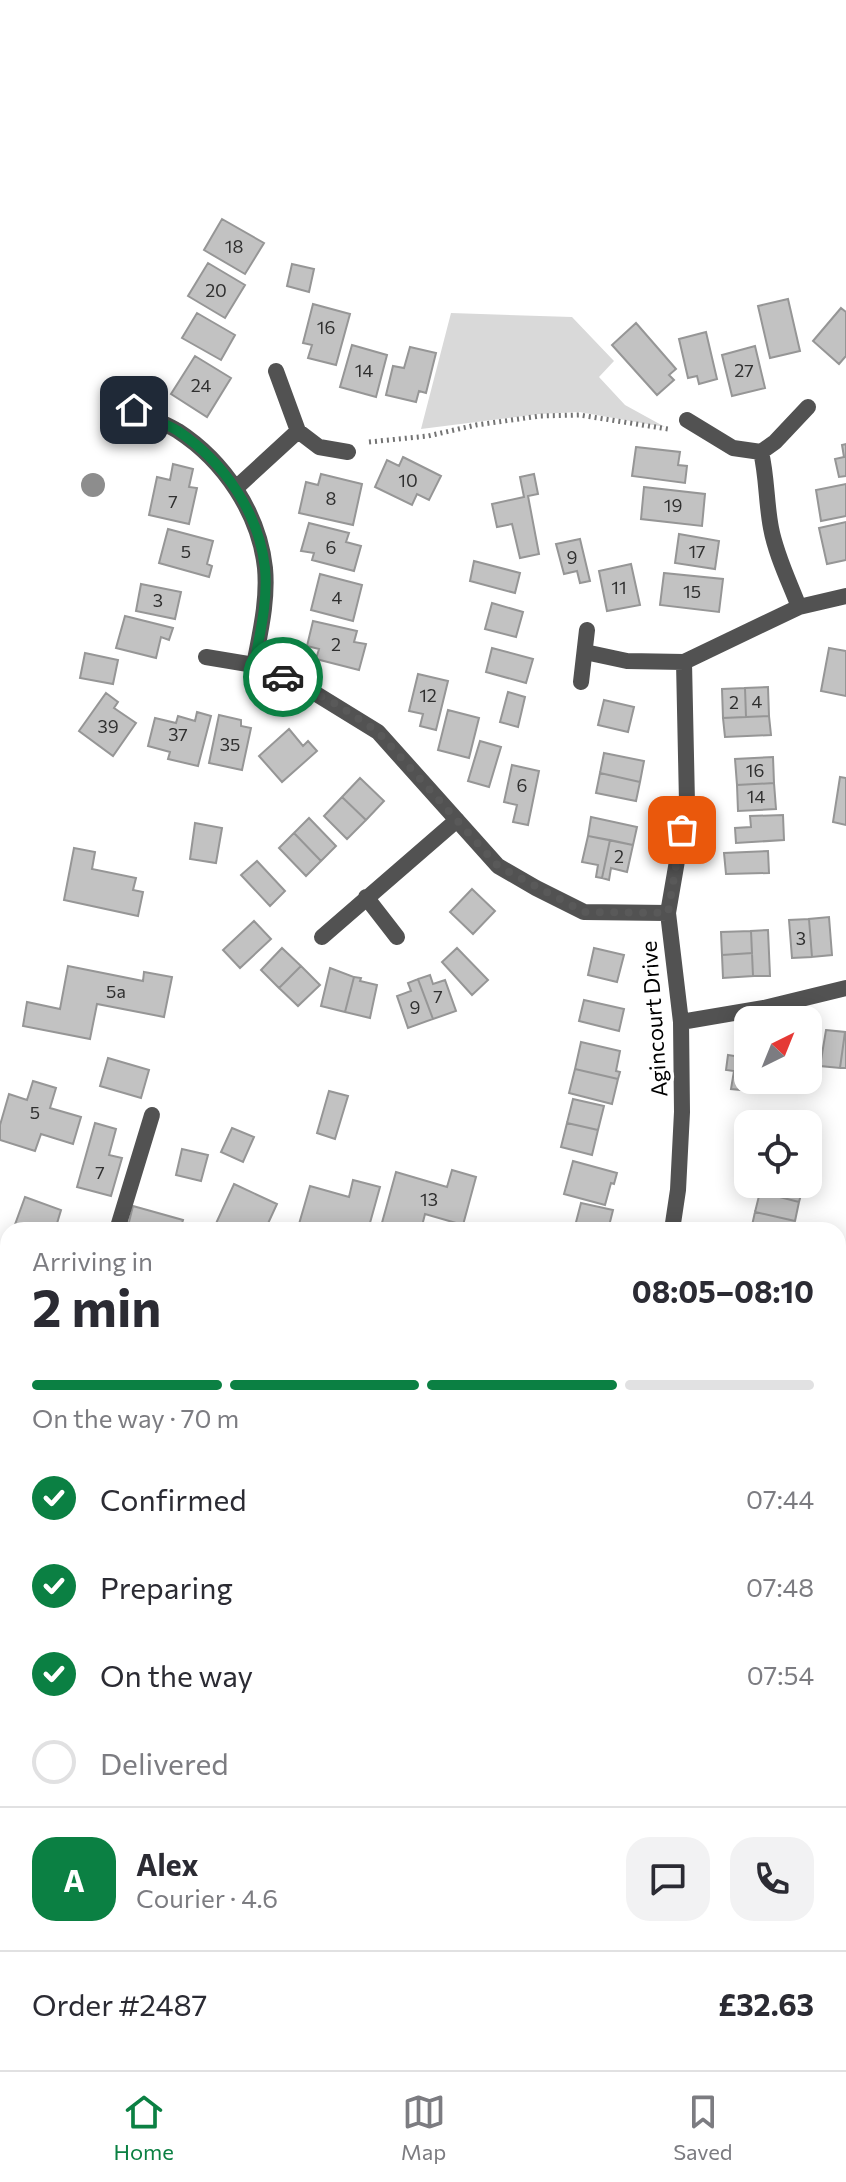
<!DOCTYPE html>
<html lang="en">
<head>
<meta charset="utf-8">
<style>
	body { margin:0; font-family:Commissioner,sans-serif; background:#f2f2f3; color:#2b2b33; height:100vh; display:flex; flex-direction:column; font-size:30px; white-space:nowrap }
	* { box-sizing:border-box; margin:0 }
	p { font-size:26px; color:#7c7c81 }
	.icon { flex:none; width:44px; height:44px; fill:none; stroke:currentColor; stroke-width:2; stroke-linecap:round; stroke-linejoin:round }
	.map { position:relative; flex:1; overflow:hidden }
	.panel { position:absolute; left:0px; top:1222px; width:846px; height:848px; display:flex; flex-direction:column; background:#fff; border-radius:24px 24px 0 0; box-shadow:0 4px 20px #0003 }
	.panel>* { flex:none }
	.needle { width:52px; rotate:43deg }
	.fabs { position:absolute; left:734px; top:1006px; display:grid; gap:16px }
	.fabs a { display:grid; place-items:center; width:88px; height:88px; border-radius:16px; background:#fff; box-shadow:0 4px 20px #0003; font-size:40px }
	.pin { position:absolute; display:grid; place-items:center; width:68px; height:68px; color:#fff; margin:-34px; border-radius:16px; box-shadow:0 4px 12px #0006 }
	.courier { position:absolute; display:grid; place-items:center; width:80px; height:80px; margin:-40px; border:6px solid #0b8043; border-radius:50%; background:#fff; color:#222; box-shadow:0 2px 10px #0007 }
	.summary em { font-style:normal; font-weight:700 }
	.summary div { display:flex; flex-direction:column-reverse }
	.summary { display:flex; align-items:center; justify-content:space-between; height:136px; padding:0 32px }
	h1 { font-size:52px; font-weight:700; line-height:60px }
	.bar { display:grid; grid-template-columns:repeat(4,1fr); gap:12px 8px; align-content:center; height:96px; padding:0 32px }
	.bar i { height:10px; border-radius:6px; background:#e1e1e2 }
	.bar .current { background:#0b8043 }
	.bar p { grid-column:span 4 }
	.line { display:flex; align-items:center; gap:20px; padding:0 32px; border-top:2px solid #e1e1e2 }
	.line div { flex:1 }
	.round { display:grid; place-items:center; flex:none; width:84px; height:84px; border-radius:24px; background:#f2f2f3 }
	ol { padding:0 32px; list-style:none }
	li { display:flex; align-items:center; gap:24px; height:88px }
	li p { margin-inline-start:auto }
	li .icon { padding:8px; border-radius:50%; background:#0b8043; color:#fff; stroke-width:4 }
	li:last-child { color:#7c7c81 }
	li i { width:44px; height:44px; border:4px solid #e1e1e2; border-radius:50% }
	.dock { display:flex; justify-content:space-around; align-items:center; height:112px; border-top:2px solid #e1e1e2; background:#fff; font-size:22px; color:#7c7c81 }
	.dock a { display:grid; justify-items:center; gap:4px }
	.dock .current { color:#0b8043 }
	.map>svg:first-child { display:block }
	.green { fill:#d9d9d9 }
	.building { fill:#c2c2c2; stroke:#969696; stroke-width:2 }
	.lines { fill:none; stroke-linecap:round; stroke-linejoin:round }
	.path { stroke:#747474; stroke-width:5; stroke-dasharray:2 4; stroke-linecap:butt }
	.lane { stroke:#525252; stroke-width:16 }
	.street { stroke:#525252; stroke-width:16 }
	.secondary { stroke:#1f1f1f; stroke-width:16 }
	.tree { fill:#8d8d8d }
	.done { stroke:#595959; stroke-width:8; stroke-dasharray:0 14.4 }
	.route { stroke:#0b8043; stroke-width:10 }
	.labels { text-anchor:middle; stroke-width:7; stroke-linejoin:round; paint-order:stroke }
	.number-label { font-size:18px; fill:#303030 }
	.street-label { font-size:22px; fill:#000; stroke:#fff }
</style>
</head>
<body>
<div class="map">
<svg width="846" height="2070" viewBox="0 0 846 2070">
	<rect width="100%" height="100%" fill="#fff"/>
	<path class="green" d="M451,313L572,317L614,361L599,377L625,405L665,427L579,412L539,414L421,429Z"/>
	<path class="building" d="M222,219L264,243L245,274L204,250Z
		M208,263L245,285L225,318L188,296Z
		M292,264L314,269L309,292L287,286Z
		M788,299L800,351L770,358L758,306Z
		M313,304L350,314L336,365L308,358L312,345L303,343Z
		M841,308L846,312V356L839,364L813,341Z
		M197,313L235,335L221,360L182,338Z
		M636,323L676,369L669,375L674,380L657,395L612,345Z
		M706,332L717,379L699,384L697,376L688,378L679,339Z
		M352,345L387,355L376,397L340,387Z
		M755,346L765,388L732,396L722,355Z
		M410,347L436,353L426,393L419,391L416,402L386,395L393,366L404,368Z
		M195,356L231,378L207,417L171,394Z
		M846,444V476L839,477L835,459L844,457L842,445Z
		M636,447L680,452L678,465L687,466L685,483L632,476Z
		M403,457L441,476L429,500L417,494L412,505L375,487L387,460L399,466Z
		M173,464L193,469L189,487L197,488L189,524L149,515L157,477L170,480Z
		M321,474L362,484L353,525L299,513L306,482L318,485Z
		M534,474L538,494L528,496L539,554L520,558L512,524L497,527L492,504L524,497L520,477Z
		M846,484V516L821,521L816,490Z
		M644,487L705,494L702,526L641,519Z
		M846,522V560L827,564L819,528Z
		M309,523L349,533L346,542L361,546L354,571L312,560L314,553L301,551Z
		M168,529L213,541L207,564L212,566L209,577L159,563Z
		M679,534L719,541L715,569L675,563Z
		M580,539L590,581L580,583L577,571L564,574L556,544Z
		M474,561L520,573L515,593L470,581Z
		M631,564L640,605L607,611L599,571Z
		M664,573L723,579L719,612L660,605Z
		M320,574L362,585L353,621L311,610Z
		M141,584L181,592L175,619L136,611Z
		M492,603L523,612L516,637L485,629Z
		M125,616L173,628L169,640L161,637L156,658L116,648Z
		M313,621L357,631L354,642L366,644L359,670L316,659L319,649L307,646Z
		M492,648L533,659L526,683L486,672Z
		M829,648L846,651V696L821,691Z
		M85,653L118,660L113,684L80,678Z
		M418,674L448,681L436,730L420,726L423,714L409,711Z
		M768,687L769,716L746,717L745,688Z
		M745,688L746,717L723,718L722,689Z
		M508,692L525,697L518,727L500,722Z
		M106,693L118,702L114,708L136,723L113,756L79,731Z
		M604,700L634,707L628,732L598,725Z
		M448,710L479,718L469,758L438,750Z
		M197,712L211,716L198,766L168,759L170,752L148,746L155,718L176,723L178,716L195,721Z
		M219,715L241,720V726L251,728L242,770L209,763Z
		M769,716L771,735L725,737L723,718Z
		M289,729L303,746L308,741L317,751L282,782L259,756Z
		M480,741L501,747L489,787L468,781Z
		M604,753L644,761L640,782L600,773Z
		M773,757L774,783L737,785L735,759Z
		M512,765L539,771L528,825L513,822L517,805L504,802Z
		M600,773L640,782L636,801L596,793Z
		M840,777L846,778V825L833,822Z
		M360,778L384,801L366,820L342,797Z
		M774,783L776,809L738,811L737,785Z
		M342,797L366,820L347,839L324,816Z
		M783,815L784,840L736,843L735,828L751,827L750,816Z
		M591,817L637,827L633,845L588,836Z
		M309,818L336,846L321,861L294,833Z
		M195,823L222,828L216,863L190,859Z
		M294,833L321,861L306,876L279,848Z
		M588,836L610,840L602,878L596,877L598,865L582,862Z
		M610,840L633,845L627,872L611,868L609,880L602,878Z
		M74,848L95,852L92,869L136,878L133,890L143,892L138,916L64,900Z
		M768,851L769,873L726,874L724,853Z
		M257,861L285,891L270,906L241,875Z
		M472,889L495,911L473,934L450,912Z
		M829,917L832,955L812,957L809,919Z
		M809,919L812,957L792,958L789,920Z
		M254,921L271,939L240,968L223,950Z
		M768,930L770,976H753L751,931Z
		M751,931L752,953L722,955L721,932Z
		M282,948L301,966L279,988L261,970Z
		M457,948L488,980L472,995L442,962Z
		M594,948L624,955L617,982L588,975Z
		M752,953L753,976L723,978L722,955Z
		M68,966L143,981L144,972L172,977L164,1017L97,1004L90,1039L23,1026L27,1002L60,1009Z
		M301,966L320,985L298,1006L279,988Z
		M330,968L354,977L345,1012L321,1006Z
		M430,975L433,984L445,980L456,1011L433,1019L418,979Z
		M354,977L361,978L360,981L377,985L370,1018L345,1012Z
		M418,979L433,1019L408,1028L397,996L411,991L408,983Z
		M584,1000L624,1009L619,1031L579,1021Z
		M826,1030L845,1032L840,1068L820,1066Z
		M845,1032H846V1068H840Z
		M581,1042L620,1051L616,1071L620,1072L618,1079L575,1069Z
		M728,1055L748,1058V1080H763L762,1092L731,1089L734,1071L726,1070Z
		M108,1058L149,1070L141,1098L100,1086Z
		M575,1069L618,1079L612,1104L569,1093Z
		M33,1081L56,1088L50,1108L81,1117L73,1144L41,1134L35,1151L0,1140V1125L9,1094L27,1100Z
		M329,1091L348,1096L335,1139L317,1133Z
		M573,1099L604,1106L598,1130L567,1123Z
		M95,1123L116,1129L109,1155L122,1158L111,1196L77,1187Z
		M567,1123L598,1130L592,1155L561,1147Z
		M232,1128L254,1137L243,1162L221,1152Z
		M182,1149L208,1155L201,1181L176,1175Z
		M573,1161L617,1173L614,1184L611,1183L605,1205L564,1194Z
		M452,1170L476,1177L463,1225L425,1214L421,1230H380L396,1172L447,1187Z
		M353,1180L380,1187L368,1230H320L299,1224L310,1186L349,1197Z
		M234,1184L277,1204L265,1230H213Z
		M762,1184H804L799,1202L760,1192Z
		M760,1192L799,1202L795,1221L755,1212Z
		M25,1197L61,1210L55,1230H13Z
		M581,1203L613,1210L608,1230H574Z
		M133,1206L183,1220L180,1230H127Z
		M755,1212L795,1221L792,1230H751Z
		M845,1292L846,1293V1326L838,1324Z
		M0,1354L8,1357V1410L0,1407Z
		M838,1358L846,1360V1397L838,1395Z
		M844,1397H846V1438L838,1436Z
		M1,1501L8,1504V1544L0,1541Z
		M838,1595L846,1597V1649L838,1647Z
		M0,1861L8,1863L4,1888L0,1887Z
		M838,1882L846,1888V1933L838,1928Z
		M0,1899L8,1901V1917L0,1915Z
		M0,1915L8,1917V1933L0,1931Z
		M7,1951L8,1952V1978L0,1976V1963L4,1964Z
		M0,1976L8,1978V2002L0,2000Z
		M0,2033L8,2035L6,2069L0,2068Z
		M144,2062H183L186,2064L183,2070H139Z
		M202,2062H246L257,2070H213Z"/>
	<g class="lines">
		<path class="path" d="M369,442L428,436L476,425L540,416L579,415L668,429"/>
		<path class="lane" d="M117,1230L152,1115"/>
		<path class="street" d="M276,371L298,431L319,447L348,452
			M134,410C148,417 165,423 178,431C224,461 259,513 265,568C268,601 260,633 254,665
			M687,420L733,448L761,452L775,442L808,407
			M761,452C767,477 766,502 771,528C776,555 789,581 799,607
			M236,488L298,431
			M585,652L627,661L684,662L799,607L846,596
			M206,657L254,665L300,684L378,732L498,866L536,888L584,912L668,913
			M581,682L587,630
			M366,897L397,937
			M322,937L457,820
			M681,1022L764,1008L846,988
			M672,1230L678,1190L682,1112L681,1022L668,913L687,803L684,662
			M0,1600L8,1603
			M838,1778L846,1767
			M838,1867L846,1872"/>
		<path class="secondary" d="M0,1265L8,1267
			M838,1493L846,1495
			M52,2070L55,2062"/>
	</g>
	<circle class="tree" cx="93" cy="485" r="12"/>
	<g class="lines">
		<path class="done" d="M283,677L338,705L378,732L498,866L584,912L668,913L682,830"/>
		<path class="route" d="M134,410C148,417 165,423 178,431C224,462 259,513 265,568C268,601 260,633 254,665L283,677"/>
	</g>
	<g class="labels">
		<g class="number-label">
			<text x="234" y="253">18</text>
			<text x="216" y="297">20</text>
			<text x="326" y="334">16</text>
			<text x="364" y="377">14</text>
			<text x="744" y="377">27</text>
			<text x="201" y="392">24</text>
			<text x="408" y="487">10</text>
			<text x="331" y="505">8</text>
			<text x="173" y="508">7</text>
			<text x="673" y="512">19</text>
			<text x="331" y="554">6</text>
			<text x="186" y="558">5</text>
			<text x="697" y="558">17</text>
			<text x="572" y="564">9</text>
			<text x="619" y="594">11</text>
			<text x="692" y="598">15</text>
			<text x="337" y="604">4</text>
			<text x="158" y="607">3</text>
			<text x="336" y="651">2</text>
			<text x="428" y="702">12</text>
			<text x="757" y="708">4</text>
			<text x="734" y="709">2</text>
			<text x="108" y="733">39</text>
			<text x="178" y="741">37</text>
			<text x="230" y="751">35</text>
			<text x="755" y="777">16</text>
			<text x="522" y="792">6</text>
			<text x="756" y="803">14</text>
			<text x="619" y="863">2</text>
			<text x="801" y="945">3</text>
			<text x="116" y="998">5a</text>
			<text x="438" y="1003">7</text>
			<text x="415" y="1014">9</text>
			<text x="35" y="1119">5</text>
			<text x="100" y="1179">7</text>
			<text x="429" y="1206">13</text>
		</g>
		<g class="street-label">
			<text transform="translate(654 1019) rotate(-94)" y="8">Agincourt Drive</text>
		</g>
	</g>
</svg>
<div class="fabs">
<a><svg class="needle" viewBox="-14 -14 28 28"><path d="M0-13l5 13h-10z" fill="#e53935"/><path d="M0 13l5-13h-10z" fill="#7c7c81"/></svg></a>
<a><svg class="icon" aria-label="locate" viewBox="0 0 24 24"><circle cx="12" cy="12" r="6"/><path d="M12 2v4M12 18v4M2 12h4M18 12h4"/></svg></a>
</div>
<div class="pin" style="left:682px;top:830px;background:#ea580c"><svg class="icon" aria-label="bag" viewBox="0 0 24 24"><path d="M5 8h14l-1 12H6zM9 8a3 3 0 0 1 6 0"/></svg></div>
<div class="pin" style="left:134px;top:410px;background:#1f2937"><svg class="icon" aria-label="home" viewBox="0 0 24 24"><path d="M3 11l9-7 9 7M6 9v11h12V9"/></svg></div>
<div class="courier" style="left:283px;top:677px"><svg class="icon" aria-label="car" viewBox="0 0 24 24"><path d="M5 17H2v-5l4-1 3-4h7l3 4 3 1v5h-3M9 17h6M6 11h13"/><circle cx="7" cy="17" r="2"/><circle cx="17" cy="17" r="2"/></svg></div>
<section class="panel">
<div class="summary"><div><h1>2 min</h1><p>Arriving in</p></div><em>08:05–08:10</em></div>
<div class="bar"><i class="current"></i><i class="current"></i><i class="current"></i><i></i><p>On the way · 70 m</p></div>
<ol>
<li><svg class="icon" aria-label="check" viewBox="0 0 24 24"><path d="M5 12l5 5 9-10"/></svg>Confirmed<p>07:44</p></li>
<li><svg class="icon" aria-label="check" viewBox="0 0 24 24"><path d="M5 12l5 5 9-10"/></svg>Preparing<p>07:48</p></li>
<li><svg class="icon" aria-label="check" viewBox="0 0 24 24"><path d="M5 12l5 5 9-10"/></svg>On the way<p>07:54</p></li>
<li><i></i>Delivered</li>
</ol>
<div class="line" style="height:144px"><b class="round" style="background:#0b8043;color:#fff">A</b><div><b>Alex</b><p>Courier · 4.6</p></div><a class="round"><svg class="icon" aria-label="chat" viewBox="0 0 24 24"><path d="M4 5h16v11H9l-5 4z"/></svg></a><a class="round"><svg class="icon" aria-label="phone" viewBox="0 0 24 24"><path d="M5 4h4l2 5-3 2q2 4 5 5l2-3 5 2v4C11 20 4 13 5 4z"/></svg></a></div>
<div class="line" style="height:104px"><div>Order #2487</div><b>£32.63</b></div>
</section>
</div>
<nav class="dock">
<a class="current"><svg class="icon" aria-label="home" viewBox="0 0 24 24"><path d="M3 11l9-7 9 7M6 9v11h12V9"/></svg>Home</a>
<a><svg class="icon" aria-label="map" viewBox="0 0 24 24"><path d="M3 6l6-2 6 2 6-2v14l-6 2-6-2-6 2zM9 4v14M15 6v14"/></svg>Map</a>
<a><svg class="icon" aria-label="saved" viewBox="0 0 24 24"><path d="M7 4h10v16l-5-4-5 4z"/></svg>Saved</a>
</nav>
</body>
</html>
